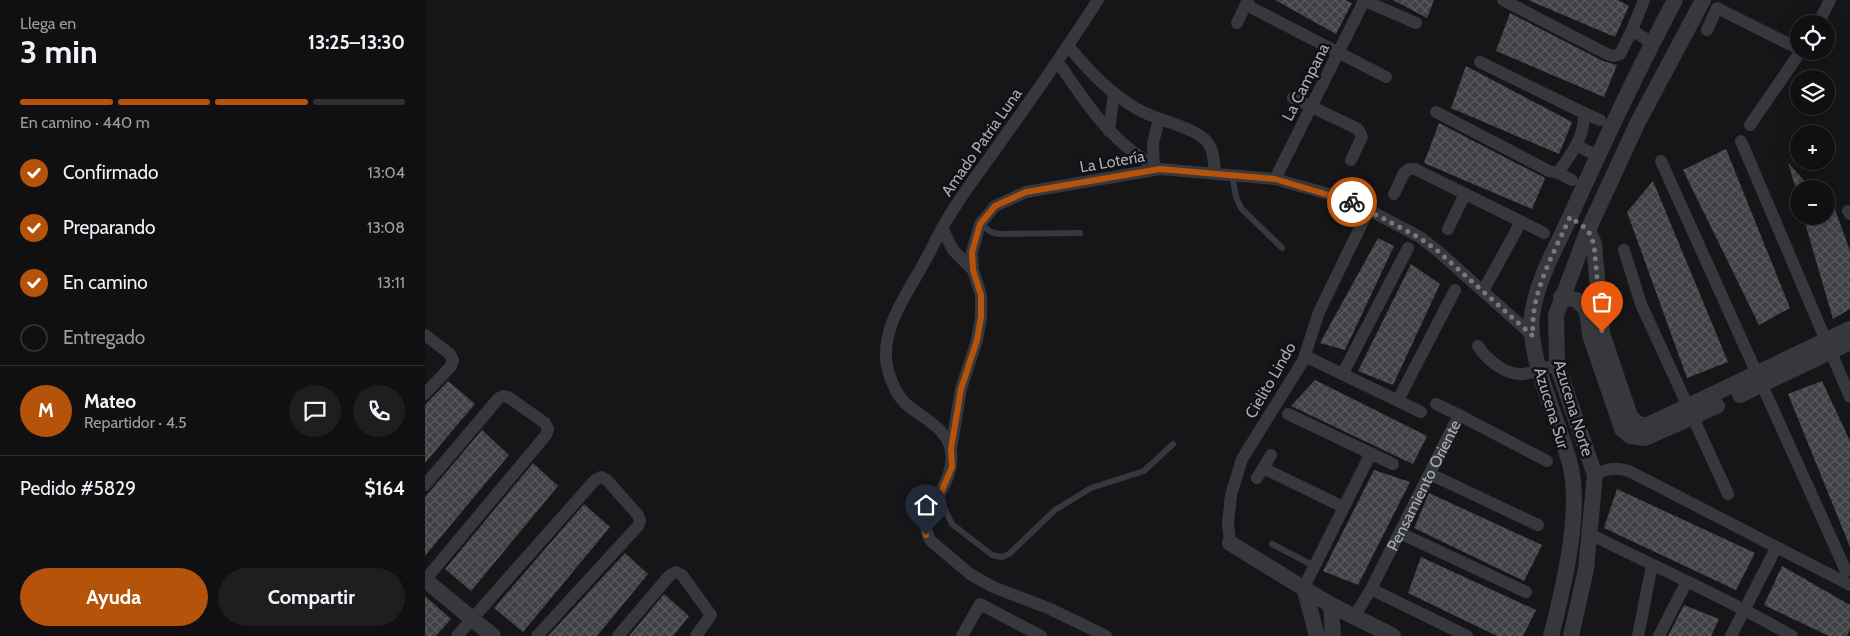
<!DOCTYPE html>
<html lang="es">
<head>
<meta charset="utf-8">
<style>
	body { margin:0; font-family:Cabin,sans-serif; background:#1e1e20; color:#f1f3f6; height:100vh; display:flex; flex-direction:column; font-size:19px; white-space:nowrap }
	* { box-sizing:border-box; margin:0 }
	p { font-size:16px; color:#9c9d9f }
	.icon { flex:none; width:28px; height:28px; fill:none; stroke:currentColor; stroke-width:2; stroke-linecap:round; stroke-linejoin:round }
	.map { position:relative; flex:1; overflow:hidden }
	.panel { display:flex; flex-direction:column; background:#101012; width:425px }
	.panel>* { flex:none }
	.controls { position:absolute; left:1365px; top:15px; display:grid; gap:10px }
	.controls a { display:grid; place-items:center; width:45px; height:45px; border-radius:50%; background:#101012; box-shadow:0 5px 20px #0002,0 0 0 1px #303032; font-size:25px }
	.pin { position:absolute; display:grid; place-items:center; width:42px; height:42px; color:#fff; margin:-51px -21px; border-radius:50% 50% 50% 0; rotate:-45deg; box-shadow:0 0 5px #0007 }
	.pin .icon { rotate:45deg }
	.courier { position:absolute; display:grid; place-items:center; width:50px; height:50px; margin:-25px; border:4px solid #b45309; border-radius:50%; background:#fff; color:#222; box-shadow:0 1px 6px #0007 }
	.summary em { font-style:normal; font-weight:700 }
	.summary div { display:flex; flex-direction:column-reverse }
	.summary { display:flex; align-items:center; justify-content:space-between; height:85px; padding:0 20px }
	h1 { font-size:32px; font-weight:700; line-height:38px }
	.bar { display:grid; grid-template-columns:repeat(4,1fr); gap:8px 5px; align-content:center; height:60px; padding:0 20px }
	.bar i { height:6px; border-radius:4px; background:#303032 }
	.bar .on { background:#b45309 }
	.bar p { grid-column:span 4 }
	.line { display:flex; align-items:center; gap:12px; padding:0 20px; border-top:1px solid #303032 }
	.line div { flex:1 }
	.round { display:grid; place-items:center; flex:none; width:52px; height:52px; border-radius:26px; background:#1e1e20 }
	ol { padding:0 20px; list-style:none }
	li { display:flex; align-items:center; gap:15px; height:55px }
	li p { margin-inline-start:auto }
	li .icon { padding:5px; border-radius:50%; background:#b45309; color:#fff; stroke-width:4 }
	li:last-child { color:#9c9d9f }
	li i { width:28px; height:28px; border:2px solid #303032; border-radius:50% }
	.primary-button { display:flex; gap:10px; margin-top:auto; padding:10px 20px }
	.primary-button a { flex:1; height:58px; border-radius:30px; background:#b45309; color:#fff; font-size:20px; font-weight:700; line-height:58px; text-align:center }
	.primary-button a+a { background:#1e1e20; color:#f1f3f6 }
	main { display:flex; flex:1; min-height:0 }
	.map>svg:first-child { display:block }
	.building { fill:url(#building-cross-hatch) }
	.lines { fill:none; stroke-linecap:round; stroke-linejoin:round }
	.service { stroke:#37383d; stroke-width:6 }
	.minor { stroke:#37383d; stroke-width:12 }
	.tertiary { stroke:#37383d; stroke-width:16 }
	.done { stroke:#757880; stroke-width:5; stroke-dasharray:0 9 }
	.route { stroke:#b45309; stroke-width:6 }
	.labels { text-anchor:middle; stroke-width:5; stroke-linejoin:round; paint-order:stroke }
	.street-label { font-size:16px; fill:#a8adb8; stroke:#111113 }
</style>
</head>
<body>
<main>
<section class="panel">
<div class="summary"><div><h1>3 min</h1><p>Llega en</p></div><em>13:25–13:30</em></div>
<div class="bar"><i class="on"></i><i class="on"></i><i class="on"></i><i></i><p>En camino · 440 m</p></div>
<ol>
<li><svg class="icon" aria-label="check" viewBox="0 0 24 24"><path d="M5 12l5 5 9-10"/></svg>Confirmado<p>13:04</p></li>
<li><svg class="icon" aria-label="check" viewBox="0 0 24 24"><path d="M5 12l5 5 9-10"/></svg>Preparando<p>13:08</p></li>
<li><svg class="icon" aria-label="check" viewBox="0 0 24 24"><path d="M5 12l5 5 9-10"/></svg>En camino<p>13:11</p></li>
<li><i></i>Entregado</li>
</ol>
<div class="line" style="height:90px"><b class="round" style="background:#b45309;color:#fff">M</b><div><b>Mateo</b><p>Repartidor · 4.5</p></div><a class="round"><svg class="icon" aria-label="chat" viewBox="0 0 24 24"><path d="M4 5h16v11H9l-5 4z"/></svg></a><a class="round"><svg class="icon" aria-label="phone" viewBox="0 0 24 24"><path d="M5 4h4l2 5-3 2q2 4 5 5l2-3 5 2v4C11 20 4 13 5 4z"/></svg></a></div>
<div class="line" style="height:65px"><div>Pedido #5829</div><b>$164</b></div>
<div class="primary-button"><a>Ayuda</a><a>Compartir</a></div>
</section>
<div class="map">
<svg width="1425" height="636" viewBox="0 0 1425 636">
	<defs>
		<pattern id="building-cross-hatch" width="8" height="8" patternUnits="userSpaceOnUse" patternTransform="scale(1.25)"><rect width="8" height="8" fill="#404145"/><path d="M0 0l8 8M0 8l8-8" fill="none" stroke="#595a5e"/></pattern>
	</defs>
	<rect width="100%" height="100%" fill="#161618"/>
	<path class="building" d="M850,0H920L927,3L911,34Z
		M968,0H1009L1002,18Z
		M1103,0H1193L1204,6L1190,37Z
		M1085,13L1178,61L1192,65L1179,97L1071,51Z
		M1041,66L1147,122L1134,154L1026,108Z
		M1014,123L1120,178L1107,209L999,163Z
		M1301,149L1365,308L1334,325L1258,170Z
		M1363,163L1387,189H1371Z
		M1228,181L1303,362L1262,378L1202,212Z
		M1402,187L1425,251V309L1408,319L1378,216H1401Z
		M953,238L969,246L920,350L895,343Z
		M986,264L1015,284L968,385L933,371Z
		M890,380L1002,436L988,464L866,406Z
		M23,381L50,404L0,463V405Z
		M1397,381L1425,441V547L1363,394Z
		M57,430L84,455L0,556V497Z
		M108,463L133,486L46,591L20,569Z
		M949,470L985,482L933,585L898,571Z
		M1192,489L1330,553L1311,590L1179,528Z
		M1004,493L1117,545L1099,581L989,528Z
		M159,504L185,527L98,632L69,608Z
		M200,553L223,574L172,636H123Z
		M996,557L1111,610L1098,636H1072L983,593Z
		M1357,566L1425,605V629L1422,636H1404L1339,605Z
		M239,594L264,616L248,636H204Z
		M0,596L26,619L11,636H0Z
		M1259,605L1294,619L1286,636H1243Z"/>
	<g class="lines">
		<path class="service" d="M807,175L811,197L816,208L857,248
			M555,224L566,232L574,234L655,233
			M514,497L527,524L567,555L577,557L584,554L630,510L666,488L719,471L748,444
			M847,544L889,566"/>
		<g class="minor">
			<path d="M673,0C642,48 610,94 577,140C559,166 539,191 523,218C514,232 508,247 500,261C484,291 459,323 461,358C462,373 470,393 480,403C496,418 522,427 526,451C532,488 487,514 506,541L545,574L568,587L623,608L681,636"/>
			<path d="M938,0L991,23"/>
			<path d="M1078,0L1182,54L1189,56L1195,54L1207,30L1227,43"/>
			<path d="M821,5L961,77"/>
			<path d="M812,23L823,0"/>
			<path d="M1393,24L1405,0"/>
			<path d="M1207,30L1219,0"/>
			<path d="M1282,30L1292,8L1374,49"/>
			<path d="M643,46C666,73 683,92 714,110C731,120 773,128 783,143C789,151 789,163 790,173"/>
			<path d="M633,62C662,105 688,145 735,169"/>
			<path d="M868,98L933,129L937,137L926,160"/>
			<path d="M1011,112L1124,171L1133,173C1146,154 1160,137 1159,113L1055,62"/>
			<path d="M1159,113L1175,120"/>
			<path d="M1325,125L1376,51"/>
			<path d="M684,131L689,93"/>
			<path d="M1316,141L1425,397"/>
			<path d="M1151,145L1172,156"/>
			<path d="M1236,161L1421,571"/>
			<path d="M729,166L728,143L734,119"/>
			<path d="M1133,173L1147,180"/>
			<path d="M850,179L939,1"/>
			<path d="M969,194L979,173L984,169H990L1119,233"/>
			<path d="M1423,211L1425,214"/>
			<path d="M517,228L528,250L548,270"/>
			<path d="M1023,229L1040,194"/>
			<path d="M1199,250L1216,304L1303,494"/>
			<path d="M1058,291L1096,222"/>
			<path d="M0,335L25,354L28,360L26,366L0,394"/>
			<path d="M1053,346C1062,360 1080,375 1098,374C1109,373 1122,367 1132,365"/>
			<path d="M880,356L996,412"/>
			<path d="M918,373L983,248"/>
			<path d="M973,400L1030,290"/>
			<path d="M1011,404L1034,415"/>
			<path d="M863,414L968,464"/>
			<path d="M526,449L536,389L552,340L556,317V295L548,270L547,252L555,224L570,206L601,192L735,169L850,179L925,200L995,237L1014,252L1108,336"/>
			<path d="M838,468L918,507"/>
			<path d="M1005,474L1113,525"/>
			<path d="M1170,475C1183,468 1190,467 1204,471L1425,585"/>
			<path d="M832,478L846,455"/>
			<path d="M0,485L73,399L78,396L83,397L120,423L123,429L121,435L0,580"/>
			<path d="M975,533L1101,592"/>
			<path d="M1165,534C1232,568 1302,598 1367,636"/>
			<path d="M805,543L803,523L806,495L817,459L878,361L894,312L944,209"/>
			<path d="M879,587L946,453"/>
			<path d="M946,589L1042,636"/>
			<path id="s1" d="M929,617L946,589L1034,415L1122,461"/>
			<path d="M32,636L170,480L176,477L182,480L213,515L215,521L213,526L112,636"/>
			<path d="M193,636L245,575L251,572L257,575L286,615L271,636"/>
			<path d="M537,636L555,604L616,636"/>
			<path d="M1213,636L1227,565"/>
			<path d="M1234,636L1261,583"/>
			<path d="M1306,636L1351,548"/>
		</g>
		<path class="tertiary" d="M1163,230L1169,244L1177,333L1205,416C1210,423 1213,425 1223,425L1425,329
			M1136,297L1152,300L1162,310L1165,335L1197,429L1205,436L1220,438L1292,406
			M1315,395L1425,342
			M805,543L906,605L968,636
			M0,580L68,636
			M879,587L892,636
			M906,605L908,636
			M1126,636C1138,590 1156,515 1146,468C1136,425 1102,359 1107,316C1111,282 1131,248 1145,217C1178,144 1212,71 1250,0
			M1146,636L1161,569L1170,475L1132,365L1131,315L1163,230L1213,122L1278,0"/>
	</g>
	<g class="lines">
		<path class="done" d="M927,202L995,238L1014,252L1108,336C1105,293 1128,255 1145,217L1163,230L1169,244L1177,332"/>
		<path class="route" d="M501,535L500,524L503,513L514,497L527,467L526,449L536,389L552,340L556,317V295L548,270L547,252L555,224L570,206L601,192L735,169L850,179L927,202"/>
	</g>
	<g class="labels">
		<g class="street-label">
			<text transform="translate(880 82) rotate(-63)" y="6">La Campana</text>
			<text transform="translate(556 142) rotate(-55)" y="6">Amado Patria Luna</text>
			<text transform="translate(687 161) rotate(-10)" y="6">La Lotería</text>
			<text transform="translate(845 380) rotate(-60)" y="6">Cielito Lindo</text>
			<text transform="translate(1127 408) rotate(73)" y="6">Azucena Sur</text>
			<text transform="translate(1149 408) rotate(73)" y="6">Azucena Norte</text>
			<text dy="6" stroke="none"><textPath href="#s1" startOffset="149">Pensamiento Oriente</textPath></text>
		</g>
	</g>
</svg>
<div class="controls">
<a><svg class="icon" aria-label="locate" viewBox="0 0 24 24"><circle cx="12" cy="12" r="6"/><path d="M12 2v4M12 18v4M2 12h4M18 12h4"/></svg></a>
<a><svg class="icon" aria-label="layers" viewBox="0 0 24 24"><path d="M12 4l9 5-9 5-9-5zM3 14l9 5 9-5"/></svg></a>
<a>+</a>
<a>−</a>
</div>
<div class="pin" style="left:1177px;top:332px;background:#ea580c"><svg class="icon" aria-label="bag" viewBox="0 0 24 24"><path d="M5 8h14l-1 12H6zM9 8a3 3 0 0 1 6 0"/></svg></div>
<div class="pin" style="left:501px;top:535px;background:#1f2937"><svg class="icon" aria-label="home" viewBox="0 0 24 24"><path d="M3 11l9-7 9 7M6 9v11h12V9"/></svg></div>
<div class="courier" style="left:927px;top:202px"><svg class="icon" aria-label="bike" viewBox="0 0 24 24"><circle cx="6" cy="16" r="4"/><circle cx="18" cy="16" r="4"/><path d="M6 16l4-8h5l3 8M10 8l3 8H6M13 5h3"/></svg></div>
</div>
</main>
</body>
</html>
